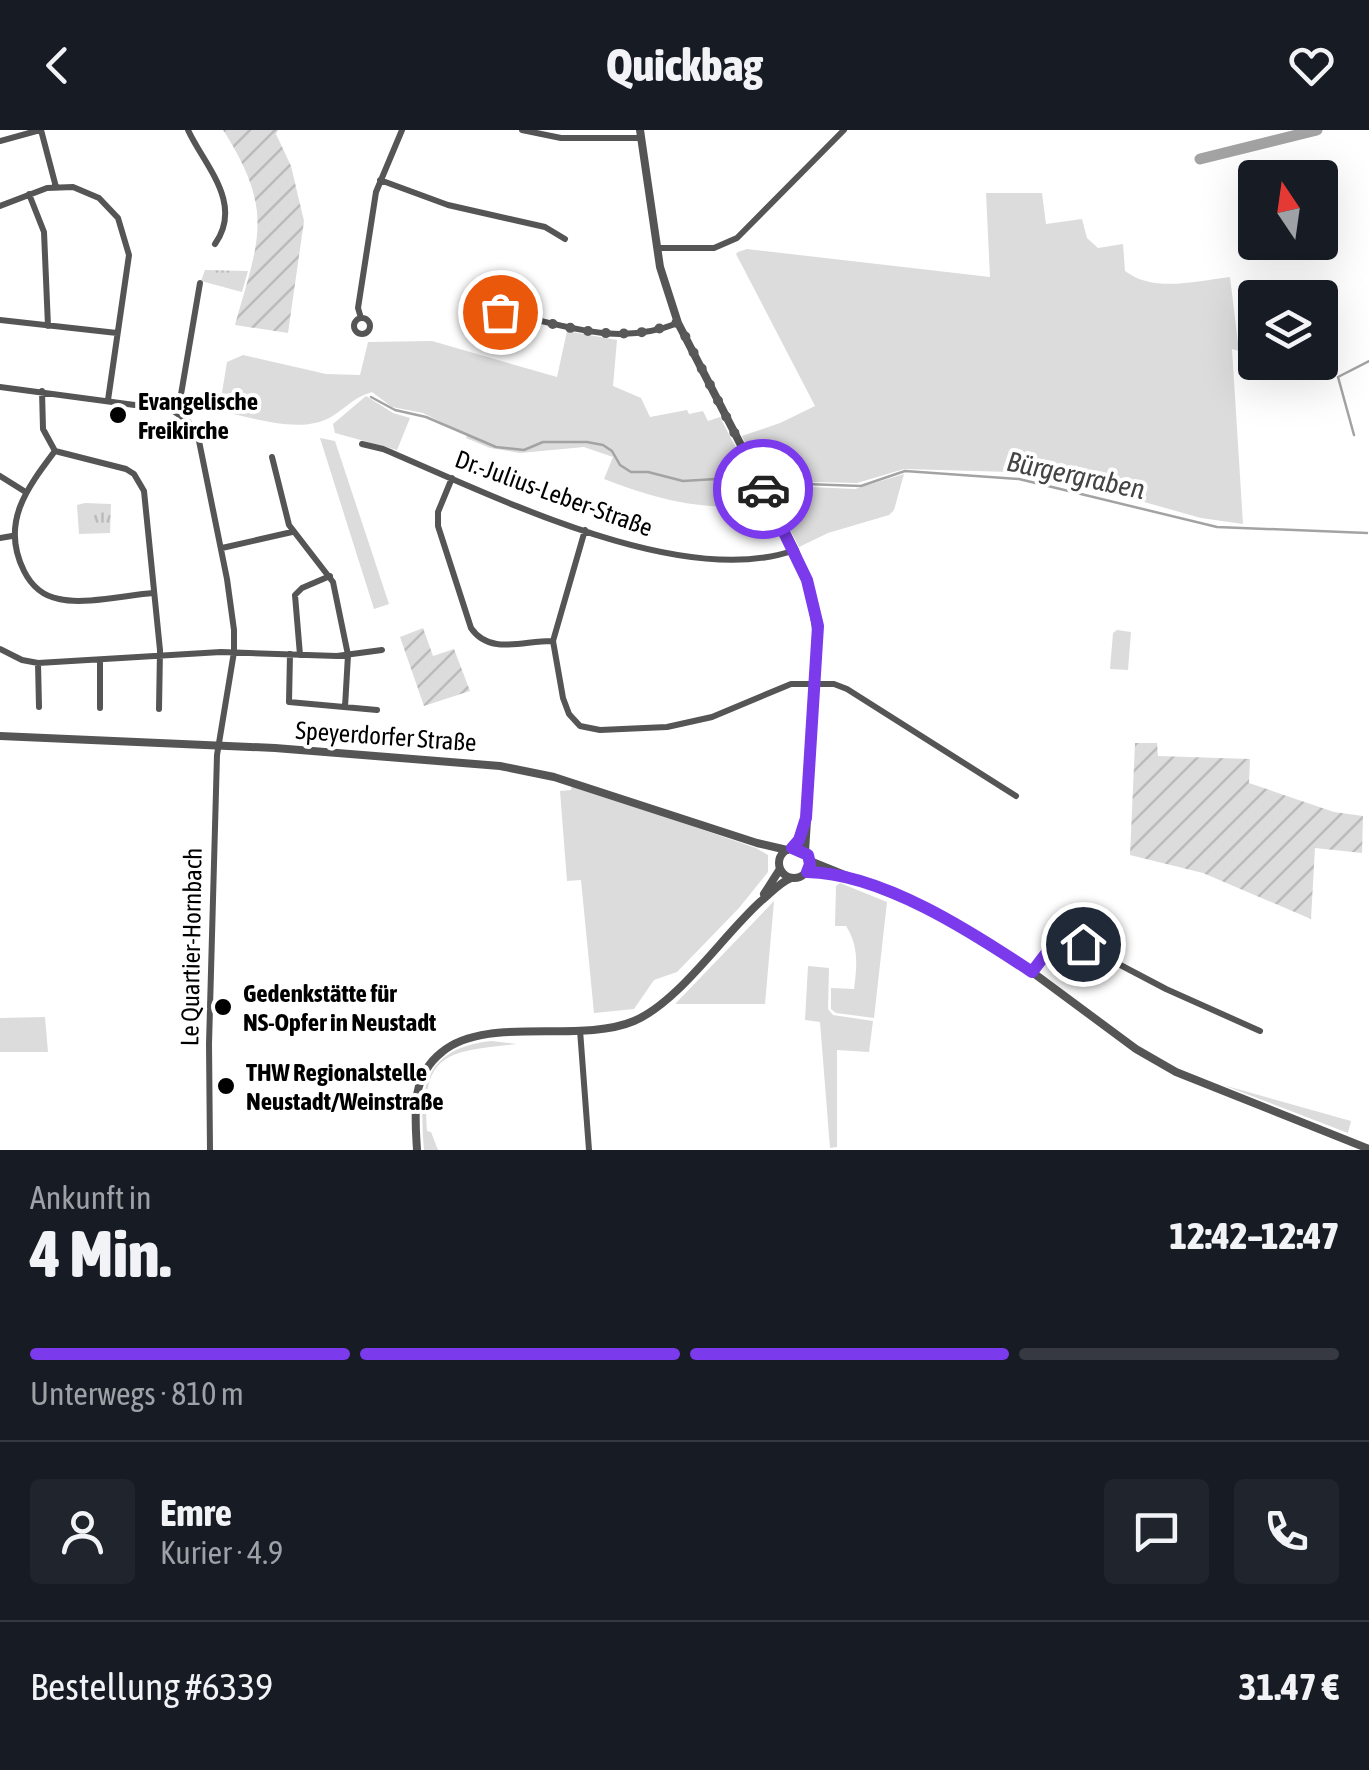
<!DOCTYPE html>
<html lang="de">
<head>
<meta charset="utf-8">
<style>
	body { margin:0; font-family:"Asap Condensed",sans-serif; background:#20242c; color:#f1f3f6; height:100vh; display:flex; flex-direction:column; font-size:38px; white-space:nowrap }
	* { box-sizing:border-box; margin:0 }
	p { font-size:32px; color:#9ea1a6 }
	.icon { flex:none; width:55px; height:55px; fill:none; stroke:currentColor; stroke-width:2; stroke-linecap:round; stroke-linejoin:round }
	.map { position:relative; height:1020px; overflow:hidden }
	.panel { display:flex; flex-direction:column; background:#171b24; flex:1 }
	.panel>* { flex:none }
	.needle { width:65px; rotate:347deg }
	.buttons { position:absolute; left:1238px; top:30px; display:grid; gap:20px }
	.buttons a { display:grid; place-items:center; width:100px; height:100px; border-radius:10px; background:#171b24; box-shadow:0 10px 40px #0002; font-size:50px }
	.pin { position:absolute; display:grid; place-items:center; width:85px; height:85px; color:#fff; margin:-42px; border:5px solid #fff; border-radius:50%; box-shadow:0 2px 10px #0007 }
	.courier { position:absolute; display:grid; place-items:center; width:100px; height:100px; margin:-50px; border:8px solid #7c3aed; border-radius:50%; background:#fff; color:#222; box-shadow:0 2px 12px #0007 }
	.headline em { font-style:normal; font-weight:800 }
	.headline div { display:flex; flex-direction:column-reverse }
	.headline { display:flex; align-items:center; justify-content:space-between; height:170px; padding:0 30px }
	h1 { font-size:65px; font-weight:800; line-height:75px }
	.bar { display:grid; grid-template-columns:repeat(4,1fr); gap:15px 10px; align-content:center; height:120px; padding:0 30px }
	.bar i { height:12px; border-radius:8px; background:#363941 }
	.bar .active { background:#7c3aed }
	.bar p { grid-column:span 4 }
	.line { display:flex; align-items:center; gap:25px; padding:0 30px; border-top:2px solid #363941 }
	.line div { flex:1 }
	.round { display:grid; place-items:center; flex:none; width:105px; height:105px; border-radius:10px; background:#20242c }
	header { display:flex; justify-content:space-between; align-items:center; height:130px; padding:0 30px; background:#171b24; font-size:45px; font-weight:800 }
	.map>svg:first-child { display:block }
	.grass { fill:#dcdcdc }
	.park { fill:url(#park-tufts) }
	.garden { fill:url(#garden-furrows) }
	.lines { fill:none; stroke-linecap:round; stroke-linejoin:round }
	.stream { stroke:#a3a3a3; stroke-width:2.5 }
	.river { stroke:#a3a3a3; stroke-width:11 }
	.minor { stroke:#555; stroke-width:6 }
	.tertiary { stroke:#555; stroke-width:8 }
	.done { stroke:#595959; stroke-width:10; stroke-dasharray:0 18 }
	.route { stroke:#7c3aed; stroke-width:12 }
	.poi-dot { fill:#000; stroke:#fff; stroke-width:4 }
	.labels { text-anchor:middle; stroke-width:8; stroke-linejoin:round; paint-order:stroke }
	.poi-label { font-size:25px; font-weight:bold; fill:#000; stroke:#fff; text-anchor:start }
	.street-label { font-size:25px; fill:#000; stroke:#fff }
	.water-label { font-size:28px; font-style:italic; fill:#444; stroke:#fff }
</style>
</head>
<body>
<header><svg class="icon" aria-label="back" viewBox="0 0 24 24"><path d="M15 5l-7 7 7 7"/></svg>Quickbag<svg class="icon" aria-label="heart" viewBox="0 0 24 24"><path d="M12 20l-8-8c-3-5 5-10 8-4 3-6 11-1 8 4z"/></svg></header>
<div class="map">
<svg width="1369" height="1020" viewBox="0 0 1369 1020">
	<defs>
		<pattern id="park-tufts" width="24" height="20" patternUnits="userSpaceOnUse" patternTransform="scale(2.5)"><rect width="24" height="20" fill="#dcdcdc"/><path d="M3 7l-1-3M5 7V3M7 7l1-3M15 17l-1-3M17 17v-4M19 17l1-3" fill="none" stroke="#bbb"/></pattern>
		<pattern id="garden-furrows" width="10" height="10" patternUnits="userSpaceOnUse" patternTransform="scale(2.5)"><rect width="10" height="10" fill="#dcdcdc"/><path d="M-1 1l2-2M0 10L10 0M9 11l2-2" fill="none" stroke="#bbb"/></pattern>
	</defs>
	<rect width="100%" height="100%" fill="#fff"/>
	<path class="grass" d="M986,63H1042L1046,94L1082,89L1087,108L1098,118L1123,114L1125,141C1154,163 1195,151 1230,147L1239,221L1232,219L1243,394L1201,388L1080,354L1011,342L904,339L857,353L765,351L742,306L780,293L815,276L736,124L738,122L747,119L990,147Z
		M567,201L617,210L613,256L641,268L650,287L687,280L689,284L703,281L708,291L720,287L766,376C701,380 664,372 604,349L613,327L584,317L520,323L490,318L466,308L467,305L423,283L392,277L372,262C354,267 346,278 331,287C300,305 252,287 219,281L227,232L243,225L326,244L360,245L368,212L432,211L557,247Z
		M366,266L393,283L410,288L397,320L335,303L333,294Z
		M320,308L335,311L389,474L374,479Z
		M904,344L894,380L889,385L828,403L799,417L767,355L855,359Z
		M1117,500L1131,502L1128,540L1110,539L1113,503Z
		M572,655L756,718L768,725V742L739,778L677,842L654,850L634,879L594,883L581,750L567,751L560,661L571,660Z
		M840,753L887,772L874,888L836,883L831,879V858L854,859C857,836 859,816 846,796H835L836,756Z
		M774,771L765,874H676V873Z
		M808,836L829,838L828,879L833,885L873,891L869,922L837,920V1017L830,1018L820,892L805,890Z
		M45,887L48,922H0V888Z
		M492,911L517,914C448,922 421,921 427,1001L431,1002L438,1020H424C419,961 422,918 492,911Z
		M1223,955L1351,991L1348,1003Z"/>
	<path class="park" d="M205,140L248,141L242,162L201,151Z
		M85,373L111,374L110,403L79,404L77,375Z"/>
	<path class="garden" d="M223,0H278L276,4L291,36L304,91L288,203L235,195C259,109 275,81 223,0Z
		M423,498L433,526L454,519L470,561L424,576L400,507Z
		M1135,613H1157L1158,626L1250,629L1249,653L1334,682L1363,686L1362,723L1315,718L1311,789L1203,743L1130,725Z"/>
	<g class="lines">
		<path class="stream" d="M371,267L395,280L426,287L496,317L524,320L543,312H587L603,315L612,321L620,335L631,342H648L683,351L716,349L723,353L745,354
			M1354,305L1338,247L1369,231
			M777,353L861,356L905,341L1019,349L1217,397L1367,403"/>
		<path class="river" d="M1200,29L1317,0"/>
		<path class="minor" d="M41,0L56,57
			M188,0C204,35 244,73 215,114
			M522,0L561,8H641
			M0,11L40,0
			M380,50L448,75L545,97L565,109
			M29,64L44,102L48,196
			M0,76L47,58L73,57L99,68L118,88L129,125L108,270
			M657,118H714L737,108L844,0
			M501,182C564,194 615,218 678,193
			M361,188L358,178L376,62L402,0
			M354 196a8 8 0 1 1 16 0a8 8 0 1 1-16 0Z
			M0,190L117,203
			M0,257L172,280L188,291L199,311L227,449L234,500V522L217,625L209,914L210,1020
			M42,261L43,299L55,321L126,339L134,344L144,361L160,520L159,579
			M178,282L200,153
			M362,314L383,319C490,364 681,461 795,420
			M55,321C27,358 0,393 24,441C31,455 43,466 59,469C84,475 127,465 153,463
			M272,327L289,395L333,452L348,525L345,577
			M0,346L24,361
			M452,348L438,382V396L471,498C490,526 525,510 553,511
			M585,400L553,511L563,568L569,584L580,596L600,600L667,597L712,587L791,554H834L847,559L1016,666
			M0,408L12,406
			M222,418L292,402
			M0,519L22,530L38,533L221,522L337,526L382,520
			M290,524L289,572L377,580
			M300,525L295,465L302,458L330,446
			M38,533L39,577
			M100,578V530
			M1032,842C1042,827 1049,809 1069,808L1166,859L1260,901
			M580,900L589,1020"/>
		<path class="tertiary" d="M640,0L660,137L678,193L795,420L811,464L818,514L805,722
			M0,606L275,618L500,636L554,647L757,713L787,720
			M779 733a15 15 0 1 1 30 0a15 15 0 1 1-30 0Z
			M810,731L909,771L958,795L1032,842L1136,919L1176,942L1369,1019
			M764,764L780,739
			M417,1020C415,984 410,947 442,922C486,885 580,914 634,891C679,872 723,805 761,771C771,763 779,753 791,748"/>
	</g>
	<g class="lines">
		<path class="done" d="M500,182C562,194 617,218 678,192L763,359"/>
		<path class="route" d="M763,359L807,450L818,496L806,688L799,710L792,718L808,725L810,734L807,742C881,743 972,802 1032,842L1058,808H1069L1083,814"/>
	</g>
	<g class="poi-dot">
		<circle cx="118" cy="285" r="10"/>
		<circle cx="223" cy="877" r="10"/>
		<circle cx="226" cy="956" r="10"/>
	</g>
	<g class="labels">
		<g class="poi-label">
			<text x="138" y="280">Evangelische<tspan x="138" dy="29">Freikirche</tspan></text>
			<text x="243" y="872">Gedenkstätte für<tspan x="243" dy="29">NS-Opfer in Neustadt</tspan></text>
			<text x="246" y="951">THW Regionalstelle<tspan x="246" dy="29">Neustadt/Weinstraße</tspan></text>
		</g>
		<g class="street-label">
			<text transform="translate(554 363) rotate(20)" y="9">Dr.-Julius-Leber-Straße</text>
			<text transform="translate(386 606) rotate(4)" y="9">Speyerdorfer Straße</text>
			<text transform="translate(191 817) rotate(-89)" y="9">Le Quartier-Hornbach</text>
		</g>
		<g class="water-label">
			<text transform="translate(1076 345) rotate(12)" y="10">Bürgergraben</text>
		</g>
	</g>
</svg>
<div class="buttons">
<a><svg class="needle" viewBox="-14 -14 28 28"><path d="M0-13l5 13h-10z" fill="#e53935"/><path d="M0 13l5-13h-10z" fill="#9ea1a6"/></svg></a>
<a><svg class="icon" aria-label="layers" viewBox="0 0 24 24"><path d="M12 4l9 5-9 5-9-5zM3 14l9 5 9-5"/></svg></a>
</div>
<div class="pin" style="left:500px;top:182px;background:#ea580c"><svg class="icon" aria-label="bag" viewBox="0 0 24 24"><path d="M5 8h14l-1 12H6zM9 8a3 3 0 0 1 6 0"/></svg></div>
<div class="pin" style="left:1083px;top:814px;background:#1f2937"><svg class="icon" aria-label="home" viewBox="0 0 24 24"><path d="M3 11l9-7 9 7M6 9v11h12V9"/></svg></div>
<div class="courier" style="left:763px;top:359px"><svg class="icon" aria-label="car" viewBox="0 0 24 24"><path d="M5 17H2v-5l4-1 3-4h7l3 4 3 1v5h-3M9 17h6M6 11h13"/><circle cx="7" cy="17" r="2"/><circle cx="17" cy="17" r="2"/></svg></div>
</div>
<section class="panel">
<div class="headline"><div><h1>4 Min.</h1><p>Ankunft in</p></div><em>12:42–12:47</em></div>
<div class="bar"><i class="active"></i><i class="active"></i><i class="active"></i><i></i><p>Unterwegs · 810 m</p></div>
<div class="line" style="height:180px"><a class="round"><svg class="icon" aria-label="person" viewBox="0 0 24 24"><circle cx="12" cy="8" r="4"/><path d="M4 21q1-7 8-7t8 7"/></svg></a><div><b>Emre</b><p>Kurier · 4.9</p></div><a class="round"><svg class="icon" aria-label="chat" viewBox="0 0 24 24"><path d="M4 5h16v11H9l-5 4z"/></svg></a><a class="round"><svg class="icon" aria-label="phone" viewBox="0 0 24 24"><path d="M5 4h4l2 5-3 2q2 4 5 5l2-3 5 2v4C11 20 4 13 5 4z"/></svg></a></div>
<div class="line" style="height:130px"><div>Bestellung #6339</div><b>31.47 €</b></div>
</section>
</body>
</html>
